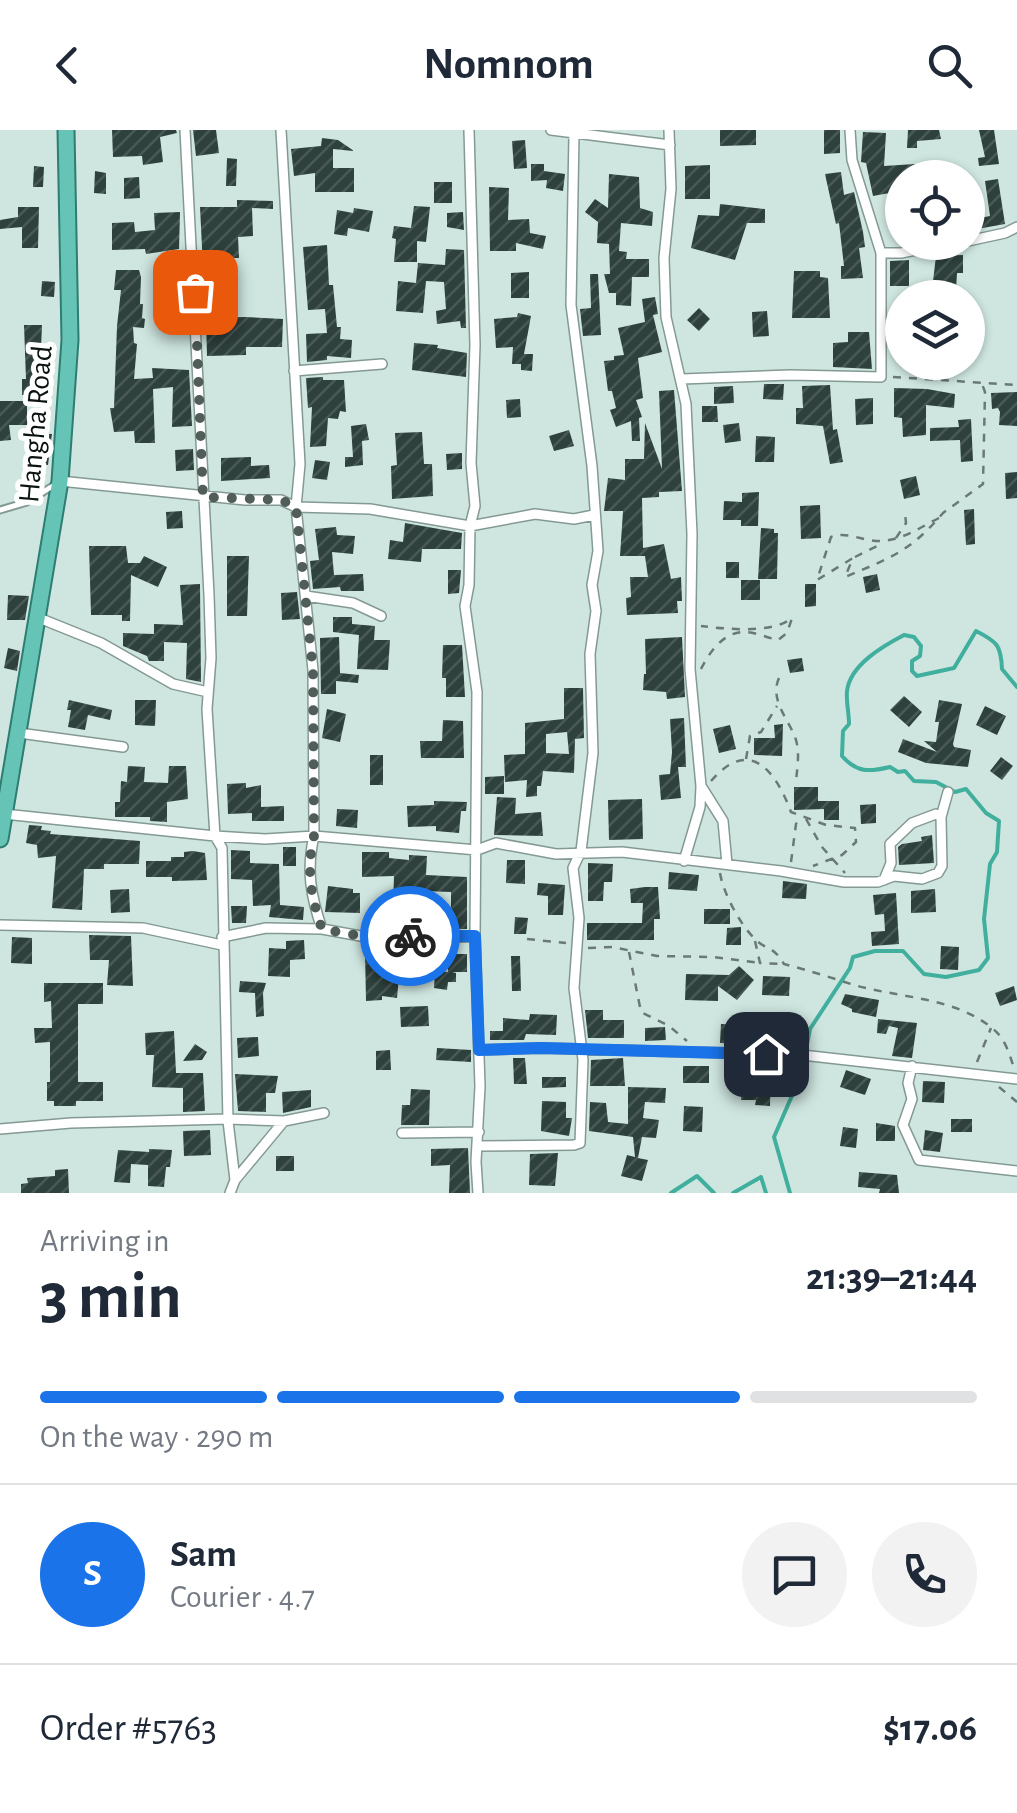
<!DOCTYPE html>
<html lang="en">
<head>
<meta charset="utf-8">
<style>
	body { margin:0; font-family:"Alegreya Sans",sans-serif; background:#f2f2f3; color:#1f2937; height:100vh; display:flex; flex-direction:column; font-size:38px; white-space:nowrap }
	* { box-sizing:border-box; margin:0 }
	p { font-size:32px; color:#747a83 }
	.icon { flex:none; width:55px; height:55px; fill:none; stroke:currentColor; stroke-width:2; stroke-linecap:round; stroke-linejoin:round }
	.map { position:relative; height:1063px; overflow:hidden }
	.drawer { display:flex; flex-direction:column; background:#fff; flex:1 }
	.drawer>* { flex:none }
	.tools { position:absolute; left:885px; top:30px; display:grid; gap:20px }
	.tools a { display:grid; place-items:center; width:100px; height:100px; border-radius:50%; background:#fff; box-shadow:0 2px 8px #0004; font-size:50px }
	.pin { position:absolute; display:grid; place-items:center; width:85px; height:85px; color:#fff; margin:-42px; border-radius:20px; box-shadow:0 5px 15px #0006 }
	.courier { position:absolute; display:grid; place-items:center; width:100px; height:100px; margin:-50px; border:8px solid #1a73e8; border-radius:50%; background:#fff; color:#222; box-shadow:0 2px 12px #0007 }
	.overview em { font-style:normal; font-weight:600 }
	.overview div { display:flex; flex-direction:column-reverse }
	.overview { display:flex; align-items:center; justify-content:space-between; height:170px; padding:0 40px }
	h1 { font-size:65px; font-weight:600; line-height:75px }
	.bar { display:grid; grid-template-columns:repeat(4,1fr); gap:15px 10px; align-content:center; height:120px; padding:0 40px }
	.bar i { height:12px; border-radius:8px; background:#e0e1e3 }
	.bar .selected { background:#1a73e8 }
	.bar p { grid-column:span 4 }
	.line { display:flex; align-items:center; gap:25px; padding:0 40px; border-top:2px solid #e0e1e3 }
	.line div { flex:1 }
	.round { display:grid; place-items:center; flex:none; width:105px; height:105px; border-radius:52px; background:#f2f2f3 }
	header { display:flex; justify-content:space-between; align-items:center; height:130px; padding:0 40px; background:#fff; font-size:45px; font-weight:600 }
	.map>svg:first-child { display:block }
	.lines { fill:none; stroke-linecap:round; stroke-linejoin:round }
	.stream { stroke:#41af9d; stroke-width:4 }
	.building { fill:url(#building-hatch); fill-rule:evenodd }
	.service-casing { stroke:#849994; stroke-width:9 }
	.minor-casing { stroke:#849994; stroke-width:12 }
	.trunk-casing { stroke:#2d7d70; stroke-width:19 }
	.path { stroke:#6a7975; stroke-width:2.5; stroke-dasharray:8 8; stroke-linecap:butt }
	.service { stroke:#fff; stroke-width:5 }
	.minor { stroke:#fff; stroke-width:9 }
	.trunk { stroke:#66c4b6; stroke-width:15 }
	.done { stroke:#505d59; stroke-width:10; stroke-dasharray:0 18 }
	.route { stroke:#1a73e8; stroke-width:12 }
	.labels { text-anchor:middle; stroke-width:10; stroke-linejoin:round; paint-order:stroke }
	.street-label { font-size:30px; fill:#0b1311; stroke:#fff }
</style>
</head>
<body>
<header><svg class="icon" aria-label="back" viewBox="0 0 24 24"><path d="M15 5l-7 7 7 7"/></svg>Nomnom<svg class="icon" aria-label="search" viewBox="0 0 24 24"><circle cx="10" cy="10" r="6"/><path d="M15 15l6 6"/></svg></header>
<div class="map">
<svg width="1017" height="1063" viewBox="0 0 1017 1063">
	<defs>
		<pattern id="building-hatch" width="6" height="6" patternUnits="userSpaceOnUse" patternTransform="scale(2.5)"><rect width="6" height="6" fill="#2e413d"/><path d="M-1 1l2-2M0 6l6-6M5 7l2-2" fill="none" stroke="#495956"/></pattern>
	</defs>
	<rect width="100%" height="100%" fill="#cfe6e0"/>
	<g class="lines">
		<path class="stream" d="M671,1063L697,1046L714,1063
			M733,1063L761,1047L766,1063
			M790,1063L774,1007L801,945L810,899L850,838L853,827L875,821H903L924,844L946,847L979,840L988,828L984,789L990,734L997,722L999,691L986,683L966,659L955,662L936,652L914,651L905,641L898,642L890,637C869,642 857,643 842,626L843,601L849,594C849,583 846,572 847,561C850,535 883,516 904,505L914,507L921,516L920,526L912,531V541L917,546L954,538L976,501C998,512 1001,516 1002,539L1017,557"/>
	</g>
	<path class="building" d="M112,0H176L177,3L160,7L163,32L143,35L142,26L113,27Z
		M193,0H216L219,23L196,26Z
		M720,0H756V15L720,16Z
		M824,0H840V23L824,24Z
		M908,0H939L941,9L917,11V18H907Z
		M979,0H994L999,34L979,36L978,28L985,27Z
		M863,2L886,3L884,36L915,34V48H902V53H893L895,62L873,66L866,33L861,32Z
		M322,8L338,10L354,21L333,19V38H354V62H315V43L294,46L291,19L321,16Z
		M525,10L527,38L514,39L512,11Z
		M227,28L237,29L236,56H226Z
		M531,34H544V41L565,44L563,61L546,58L547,50L531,51Z
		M710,35V69H685V36Z
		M34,36L44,37L43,57H33Z
		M95,41L106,43V64L94,63Z
		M841,42L844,65L854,62L863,102L865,117L859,118L863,148L841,149V136H844L839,93L836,94L825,44Z
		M609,44L639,47L640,78L653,82L652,96L621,93L619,121L627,122L626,129H649V147H632L631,176L616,175V163H609L604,144H610L609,114L597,113L598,92L585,82L595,69L608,78Z
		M139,47L140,68L124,69V48Z
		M998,49L1005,94L977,99L975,89L990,86L985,51Z
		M434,52H452V73H434Z
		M489,57L509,58L508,90L529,89L530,103L546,106L543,119L516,113V121H490Z
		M237,70L273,71V79L252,78L253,106L238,107L239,128H222V134L203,137L200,77H237Z
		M720,74L765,79V93H747L735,130L691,118L698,85L719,86Z
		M414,76L430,77L426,112L417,111V132H394L396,109L392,108L394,96L411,98Z
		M18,77H39L38,118H22V97L0,99V90L18,87Z
		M354,78L373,81L369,102L348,98L347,106L334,104L337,80L353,83Z
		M180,82L179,119L146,124L145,119L112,120V93L134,92L135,102L155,100L154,83Z
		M463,82L464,100L447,97V83Z
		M327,115L329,155H333L337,197H341L340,209L352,210L351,228L327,226V230L307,232L306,204L327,203L325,179L308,180L303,117Z
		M446,119L464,120L466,198H461L460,191L437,194L436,181L446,179L444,152L426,151L423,183L396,181L398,151L416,153L418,133L445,135Z
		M963,125V143H957L956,161L939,160V168H931L936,126Z
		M909,130V156H890V131Z
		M116,140H139L141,147L140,174H143L142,188L145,189L144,198L133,197L134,213L137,214L134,249L153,248L152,238L189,240L192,296L172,297L173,257L153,259L155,313H135L134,301L114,302L110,278H114L117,196L121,160H114Z
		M794,141H820V147L828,148L830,188H792Z
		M529,142V168H511V143Z
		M590,144H598L601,205L583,206L580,179L591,178Z
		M42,151L55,152L54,167L41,166Z
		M655,167L658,184L653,185L662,222L638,228L643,268L636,270L642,287L639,288L640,311H632L631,291L616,297L610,280L616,278L612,261H608L604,231L614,230V226L624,225L618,198L645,192L642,169Z
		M699,178L710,189L699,201L687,190Z
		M767,181L769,206L753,207L752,182Z
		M518,183L531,186L524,224H533L532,241L521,240V234H512L513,217L496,218L494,189L517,187Z
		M245,187L283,189L282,217H246V225L207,226L206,188Z
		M24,195H42L41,218H37L41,266L22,265V249H26Z
		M848,202H869L872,239L833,237V213L848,212Z
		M414,213L438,215L437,218L467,223L466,247L412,240Z
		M323,247V250H344L346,282L340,281L338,289L328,288L326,316L310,317L312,277L308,278L306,248Z
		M764,254H784L783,270L763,269Z
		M830,255L833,300L837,299L843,332L830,334L823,296L796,294V278H803L802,256Z
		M733,256L734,273L714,274V257Z
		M894,258L927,259L955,264L954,278L926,275V305L903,307L902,288L894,287Z
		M674,260L682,361L659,362V367L642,368L643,418L664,414L671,449L681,447L682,471H677L678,483L627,485L626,468L631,467L630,447H648L645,426H620L623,381H604L608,348L625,350V329H644L645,293L662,339L659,261Z
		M1017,262V296L999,295L1000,282L998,278L992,279L991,263Z
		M873,268V294L856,295L855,269Z
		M520,269L521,287L507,288L506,270Z
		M0,271H27V295H9L11,310L0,311Z
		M702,276H717L718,292H702Z
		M971,289L973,331L961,332L960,310L930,311V298L959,297L958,290Z
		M739,293L741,311L725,313L723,295Z
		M366,294L369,310L362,311L363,335L345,337V327H353L351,296Z
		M569,300L574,316L554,321L549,306Z
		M422,302L424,334H432L433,366L392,369L391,336L397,335L395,303Z
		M31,304H52L48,335H30Z
		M756,306L775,307L774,332H755Z
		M193,319L194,340L176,341L175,320Z
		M462,323V339L447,340L446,324Z
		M251,327V336L269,335L270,348L221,351V328Z
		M315,330L330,332L327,350L312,348Z
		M1017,342V368L1006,369L1005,343Z
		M916,346L920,365L904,369L900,350Z
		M759,362L758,396H741V390H723L724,371L742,372V363Z
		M820,375L821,408L801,409L800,376Z
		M974,379L975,414L966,415L964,380Z
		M182,381L183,398L167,399L166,382Z
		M405,393L462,403L461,419H422L421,432L388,429L390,410L403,412Z
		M336,397L337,405L355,406L353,424L332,422L334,445L363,444L364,461H341L340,457L313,459L310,431L319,430L315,399Z
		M761,398L774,399V403H778L777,449H758Z
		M89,416H126L128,433H140L144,426L167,437L158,457L131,445L130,491H122V485H91Z
		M227,426H249L247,486H227Z
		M726,432H739V448H726Z
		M448,440H461L459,463L448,464Z
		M877,444L880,460L866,463L863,447Z
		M741,450H760V470H741Z
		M200,454L201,552L186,549L187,513L164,512V531H149L147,526L123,516V503L154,504V494L183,495L180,455Z
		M805,454H816V476L805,477Z
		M297,462L300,489L282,490L281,463Z
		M8,465L29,466L25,490H7Z
		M333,487H352V494L375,496L374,510H390L388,540L357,539L359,505L333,502Z
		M339,507L340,543L359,545L358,553L336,551V564H321L320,508Z
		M682,507L685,567L667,569L666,562L643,560L644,544H646L645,509Z
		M443,515H462L465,567H446V548H442Z
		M8,518L20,521L17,541L4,538Z
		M802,528L804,541L790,543L787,530Z
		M564,558H583L584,608L575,609L574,643L543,641L541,656H537V666L526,667L527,650L505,652L504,625L525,624V593L564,589ZM567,602L569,624L546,623V604Z
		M904,566L922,582L909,597L890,580Z
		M69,570L112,580L110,590L88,585L85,600L68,597L71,580H67Z
		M135,570H156L155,596L135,595Z
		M939,570L962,574L953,614L954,617L971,620L968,637L926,633L898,622L903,609L937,622L924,611L936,612L939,592H935Z
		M985,576L1006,586L997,605L976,595Z
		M327,579L346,584L340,612L322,608Z
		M684,588L686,637H678L681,668L661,670L659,645L670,644L672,622L670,589Z
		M443,590L463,591L464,628H421L420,611H442Z
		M783,594L782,626L754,625V608H775L774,595Z
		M730,595L736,619L719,623L713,599Z
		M370,625H383V655H370Z
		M1001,627L1013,636L1002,650L990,641Z
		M128,636L145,637L144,652L168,653L169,636H186L188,669L167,672V692L150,691V687H115V672H120L121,651L127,652Z
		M504,646V664H485V647Z
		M246,653V658L261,655V677L284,676V691H252V683L228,684L227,654Z
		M794,657H818V671H839V690H824V679L794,680Z
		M497,667L516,668L515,684L541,682L543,706L494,705Z
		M642,669L643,709L609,710L608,670Z
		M434,671L467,672L466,681H461L459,703L436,701V696L408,697L407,676L434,675Z
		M876,674V693L861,694L860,675Z
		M337,679L358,680L357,698L336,696Z
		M29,695L42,696L41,700L51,701L50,704L140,711L139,734H104V739H84L82,780L52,778L56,726L38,728L37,715L26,713Z
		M932,705L934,733L899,735L898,717L902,714L922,711L921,707Z
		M283,717H296V736H283Z
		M231,720L250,721V733L279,734L280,775L304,777L303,790L269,787L271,775L253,776L252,750L231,749Z
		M193,721L205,723L207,750L172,751V747H146V731H171V727H184V722Z
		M362,722H389V728L409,730V725L427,726L426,745L467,747V799H448L449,786H451V762L422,761V779L393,778L394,746L362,747Z
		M507,730H525V754L506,753Z
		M588,733L613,734L612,752H604L603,771H588Z
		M669,742L699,745L697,761L668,759Z
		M783,751L807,754L806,769L782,768Z
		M538,753L565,755L563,785H548V766L537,765Z
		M328,756L353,759V763H360V783L325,782Z
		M645,757H658L660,789H654V810H587V793H642L643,773H631L630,759Z
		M129,759L130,782L111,783L110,760Z
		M935,759L936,782L911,783V761Z
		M896,763L899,814L872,816L871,802L885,801L884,784L875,785L873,765Z
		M231,776H247L246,793H232Z
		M704,779H730V794H704Z
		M515,787L528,788L526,804H514Z
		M741,797V815H726L727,798Z
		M89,805L131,806L133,856L107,855L109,830H90Z
		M12,807L32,808V834L11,833Z
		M304,810L305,829L290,830V847L268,846L269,818L286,819V811Z
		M941,816L959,817L958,840L940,839Z
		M402,820L431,823L430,842L408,840L407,847H399L397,868L382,866V870L366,871L365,822Z
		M448,824H467V842H452L456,843V852H448L447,860L434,858L435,841L448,842Z
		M511,826H520L521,861H512Z
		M739,836L754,850L737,870L718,856V871L685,870L686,844L729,845Z
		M763,846L790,847L789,866L762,865Z
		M240,851L266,853L263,863L264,886L256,887L255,863L239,862Z
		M44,853H103V874H78V952H103V971H76V976H54V971H47V952H50V912L35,913L34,898H52L51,871L44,872Z
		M1014,856L1017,870L1000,876L995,863Z
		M845,864L879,870L876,887L852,882V879L841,874Z
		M428,876L429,896L401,897L400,877Z
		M603,880V890H624V908H588L585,880Z
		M772,882L790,883L791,916L764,915L766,884Z
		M530,884L557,885L556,905L526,904L524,910H490V901H503V888L529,890Z
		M878,889L917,893L912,928L892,926L898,898L889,896L886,904L877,903Z
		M721,894L746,895L745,914L720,913Z
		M665,897L666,910L645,911V898Z
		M174,901L176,943H203L205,981L183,982V958L152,957L154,925H146L145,903Z
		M258,907L259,926L238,928L237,908Z
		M195,914L207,922L202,930L183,931Z
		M437,918L471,920V932L436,930Z
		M390,920L391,940H376V921Z
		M513,928H525L527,954H514Z
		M623,928L625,956H590L591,930Z
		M744,933L771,935L770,976L755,975L756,970H741Z
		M683,936H709V953H683Z
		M846,940L871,949L865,965L840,957Z
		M235,944L278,946L275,963H266V982L238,981Z
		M542,947H566V957L542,958Z
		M923,951L945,952L944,973L922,972Z
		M628,957L666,958L665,973L645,972L643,988L659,990L656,1008L642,1007L638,1028L648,1030L642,1051L621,1046L627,1025L635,1027L633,1007L589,1001L590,972L606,973L608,992L628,994Z
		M411,959L430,960L429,995H401L402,975H410Z
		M311,960V977L283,983L282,962Z
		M542,971L566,972V988H572L569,1006L541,1001Z
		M684,976L703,977L702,1002L683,1001Z
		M951,989H972V1002H951Z
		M876,993L895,996V1011H876Z
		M843,997L858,999L856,1018L840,1016Z
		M210,1000L211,1025L184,1026L183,1001Z
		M925,1000L943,1003L940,1022L923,1020Z
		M468,1018L470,1063H449L450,1035L431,1036V1019Z
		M149,1019L172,1020L170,1037H166L164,1057L148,1056V1035L131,1034L130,1053L114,1052L118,1020L149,1022Z
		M558,1023L555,1056L529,1055L530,1024Z
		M276,1026H294V1041H276Z
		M68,1039L69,1063H21V1054L28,1053L27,1048L55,1046V1040Z
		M859,1042L897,1045L899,1063H879L880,1059L858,1057Z"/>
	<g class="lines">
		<defs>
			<path id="service" d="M0,380L27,372L56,354"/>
			<path id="minor" d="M185,0L209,465L211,528L207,579L215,706L222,718L228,991L235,1050
				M281,0L300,334L296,377L313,540L314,706C306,740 311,767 322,799L366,807H475
				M469,0L475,215L471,333L475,376L470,396L469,455L465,476L477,562L475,807L480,956L476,1032L478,1063
				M551,0L670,15
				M669,0L671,59L664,128L666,187L686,274L692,404L690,539L701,656L700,677L684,731
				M968,111L1005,103L1017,97
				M881,123H901L957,112
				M294,241L382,234
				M682,249L790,245L881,247V123L852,30L850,0
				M60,351L245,370H281L296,377L370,379L470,396L535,384L574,389L594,385
				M306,466L353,473L381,486
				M39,488L101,513L173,554L208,562
				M19,603L123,617
				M701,656L723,691L727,734
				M4,684L215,706L265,709L314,706L477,720L496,713L556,724L622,722L781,741L844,752H878L894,746L922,749L938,743L942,736L941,687L936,684L912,693L890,714L891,733L884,750
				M941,687L948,662
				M0,795L143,798L222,815
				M222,807L266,798L322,799
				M479,920L541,918L802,925L1017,949
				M912,936L908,953L912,969L903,995L919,1030L1017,1041
				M0,999L71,993L228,989L284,991L324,983
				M402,1003L479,1002
				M479,1016L574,1015L580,1013L583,930L574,858L579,788L573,738L581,721L593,623L590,524L596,481L592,455L598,421L592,336L571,175L574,4
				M230,1063L235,1050L284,991"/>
			<path id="trunk" d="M0,709L60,351L70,210L66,0"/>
		</defs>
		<use href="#service" class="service-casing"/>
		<use href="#minor" class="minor-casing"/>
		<use href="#trunk" class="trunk-casing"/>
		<path class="path" d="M893,247L1017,255
			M939,388C919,398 901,411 879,411C863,411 846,401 831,407L817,450L853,428L845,447C890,428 910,422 943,383L983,354L985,262L982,254
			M896,408L906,393L905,383
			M855,427L883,413
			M701,539C709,523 723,502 744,502C755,502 768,508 778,510L787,503L792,488C773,504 725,499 701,496
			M779,548C769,570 789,589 796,610C800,624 797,638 796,652
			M746,629L750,606L761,602L777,576
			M711,651C749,607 775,639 791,682L826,695L855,698L856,712L842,725L813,736
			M806,689L822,717L845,743
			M791,732L796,694L800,687
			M720,743C723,762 739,793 754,808C766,821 772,814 784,834C807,840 829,847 851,854C896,868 953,866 992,898C1005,908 1009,923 1014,938
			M527,809L566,813
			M755,811L760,833L784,834
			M588,818L612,817L657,826L713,827L760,833
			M629,822L641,882L669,896L687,911
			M977,932L991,898
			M999,957L1017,972"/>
		<use href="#service" class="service"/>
		<use href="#minor" class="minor"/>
		<use href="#trunk" class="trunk"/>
	</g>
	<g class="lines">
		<path class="done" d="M195,162L203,367L281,370L296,377L313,540L314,706C306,740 311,767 322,799L366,807L410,806"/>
		<path class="route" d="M410,806H475L479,920L541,918L766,924"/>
	</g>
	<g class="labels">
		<g class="street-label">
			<text transform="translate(35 294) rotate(-85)" y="10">Hangha Road</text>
		</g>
	</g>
</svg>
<div class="tools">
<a><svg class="icon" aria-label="locate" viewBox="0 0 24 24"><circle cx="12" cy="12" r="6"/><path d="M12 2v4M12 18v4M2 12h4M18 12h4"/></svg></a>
<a><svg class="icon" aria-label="layers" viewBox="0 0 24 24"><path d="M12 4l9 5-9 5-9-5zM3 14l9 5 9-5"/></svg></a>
</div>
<div class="pin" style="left:195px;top:162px;background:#ea580c"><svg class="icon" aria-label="bag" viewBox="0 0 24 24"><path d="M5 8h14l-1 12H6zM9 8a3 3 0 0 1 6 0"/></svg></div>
<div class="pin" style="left:766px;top:924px;background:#1f2937"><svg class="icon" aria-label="home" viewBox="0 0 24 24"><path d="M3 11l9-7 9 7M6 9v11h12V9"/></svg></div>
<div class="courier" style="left:410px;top:806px"><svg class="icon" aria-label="bike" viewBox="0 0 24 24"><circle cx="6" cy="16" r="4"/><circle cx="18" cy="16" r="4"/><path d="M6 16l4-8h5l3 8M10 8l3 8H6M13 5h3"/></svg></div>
</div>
<section class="drawer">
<div class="overview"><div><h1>3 min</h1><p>Arriving in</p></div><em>21:39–21:44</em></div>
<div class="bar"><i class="selected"></i><i class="selected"></i><i class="selected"></i><i></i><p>On the way · 290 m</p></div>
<div class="line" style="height:180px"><b class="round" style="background:#1a73e8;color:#fff">S</b><div><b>Sam</b><p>Courier · 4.7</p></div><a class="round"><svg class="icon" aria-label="chat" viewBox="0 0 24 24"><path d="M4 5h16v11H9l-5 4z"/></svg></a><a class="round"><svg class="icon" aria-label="phone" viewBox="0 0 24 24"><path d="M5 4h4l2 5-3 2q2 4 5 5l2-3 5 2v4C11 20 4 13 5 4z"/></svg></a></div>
<div class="line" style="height:130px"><div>Order #5763</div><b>$17.06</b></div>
</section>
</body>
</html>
